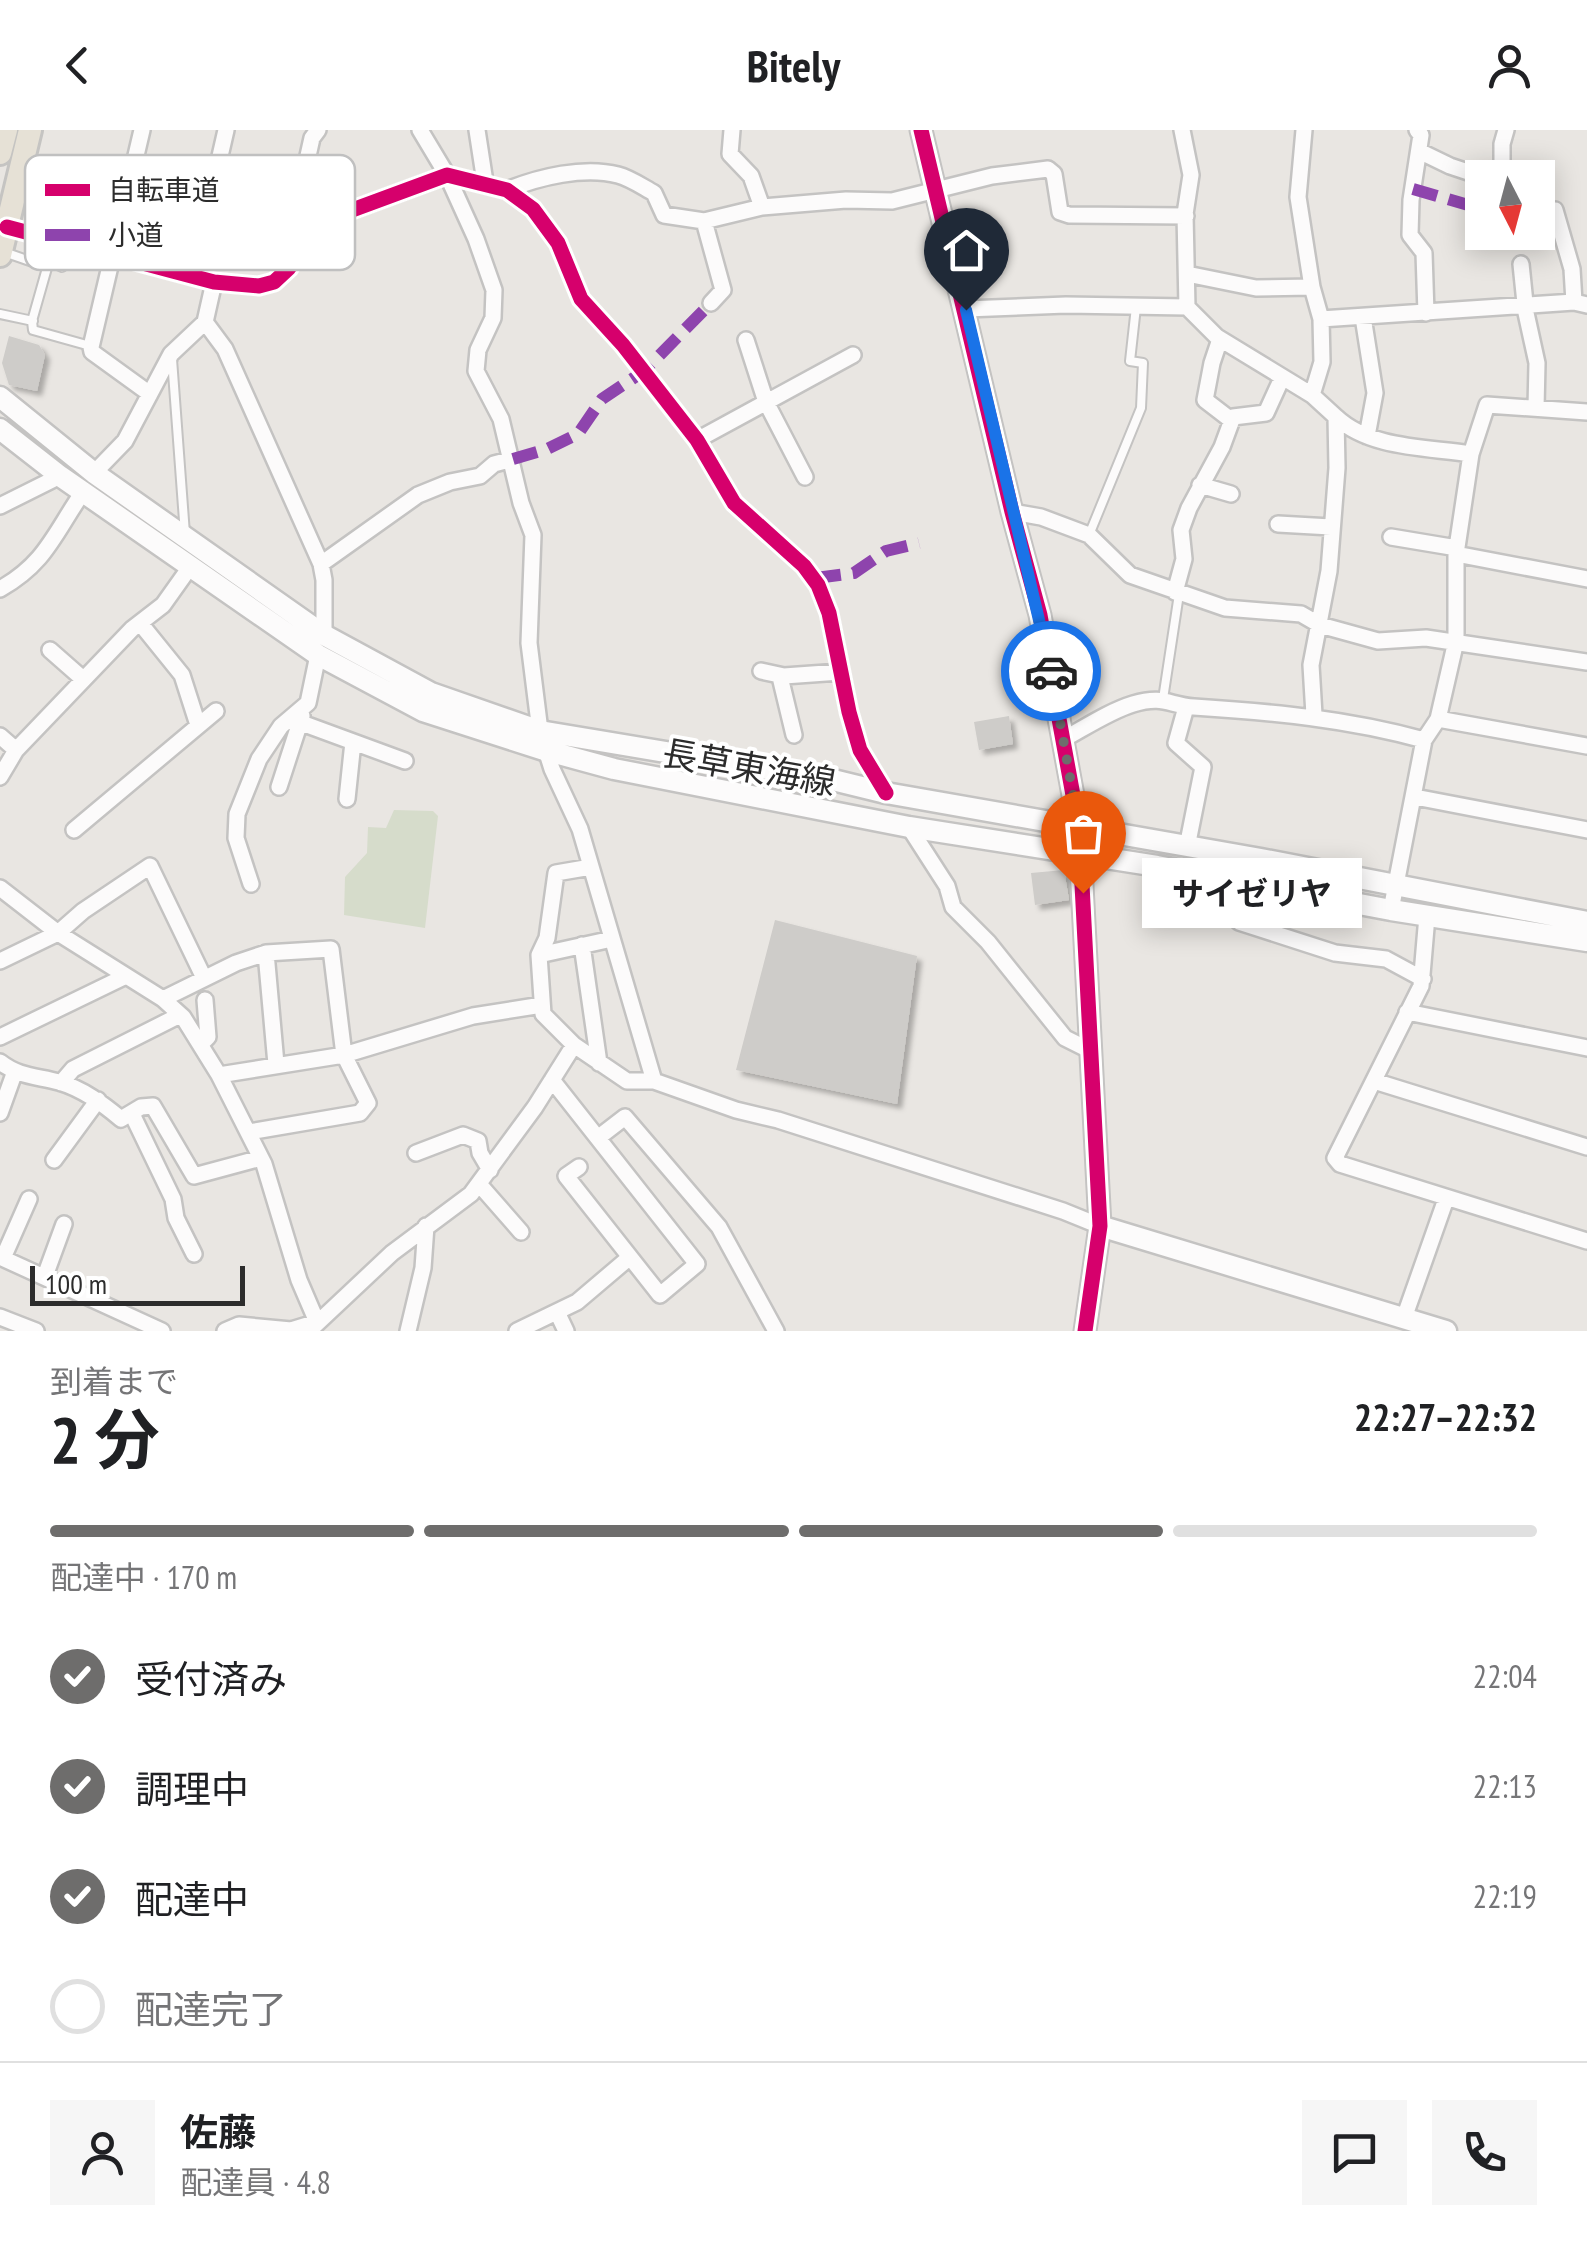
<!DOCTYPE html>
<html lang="ja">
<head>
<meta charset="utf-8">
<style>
	body { margin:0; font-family:"PT Sans Narrow","Noto Sans JP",sans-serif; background:#f6f6f6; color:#202124; height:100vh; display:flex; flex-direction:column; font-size:38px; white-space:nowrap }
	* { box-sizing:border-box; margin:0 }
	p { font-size:32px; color:#757577 }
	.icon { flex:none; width:55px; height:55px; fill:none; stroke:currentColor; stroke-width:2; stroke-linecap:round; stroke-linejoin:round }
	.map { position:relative; height:1201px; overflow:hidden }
	.drawer { display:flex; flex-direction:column; background:#fff; flex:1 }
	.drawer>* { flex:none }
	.needle { width:65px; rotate:174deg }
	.fabs { position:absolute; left:1465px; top:30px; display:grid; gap:20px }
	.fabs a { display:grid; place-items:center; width:90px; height:90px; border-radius:0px; background:#fff; box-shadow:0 5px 25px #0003; font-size:50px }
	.scale { position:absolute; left:30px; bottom:25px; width:215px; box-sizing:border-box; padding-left:10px; border:5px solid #2c2c2c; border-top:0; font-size:28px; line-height:35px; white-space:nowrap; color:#2c2c2c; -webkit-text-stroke:8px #fff; paint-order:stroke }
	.pin { position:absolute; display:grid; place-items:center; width:85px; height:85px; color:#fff; margin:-102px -42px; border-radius:50% 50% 50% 0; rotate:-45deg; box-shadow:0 0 10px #0007 }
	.pin .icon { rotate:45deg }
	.courier { position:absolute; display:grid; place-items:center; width:100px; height:100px; margin:-50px; border:8px solid #1a73e8; border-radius:50%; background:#fff; color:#222; box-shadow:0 2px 12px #0007 }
	.bubble { position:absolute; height:70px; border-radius:0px; background:#fff; box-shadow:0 5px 25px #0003; font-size:32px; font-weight:700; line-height:70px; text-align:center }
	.summary em { font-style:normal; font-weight:700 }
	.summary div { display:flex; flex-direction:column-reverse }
	.summary { display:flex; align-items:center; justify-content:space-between; height:170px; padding:0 50px }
	h1 { font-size:65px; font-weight:700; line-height:75px }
	.bar { display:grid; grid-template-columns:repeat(4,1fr); gap:15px 10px; align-content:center; height:120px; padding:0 50px }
	.bar i { height:12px; border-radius:8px; background:#e0e0e0 }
	.bar .current { background:#6e6d6c }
	.bar p { grid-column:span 4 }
	.line { display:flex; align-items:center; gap:25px; padding:0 50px; border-top:2px solid #e0e0e0 }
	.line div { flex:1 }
	.round { display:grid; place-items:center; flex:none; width:105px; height:105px; border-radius:0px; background:#f6f6f6 }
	ol { padding:0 50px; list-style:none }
	li { display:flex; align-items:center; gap:30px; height:110px }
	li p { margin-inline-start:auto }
	li .icon { padding:10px; border-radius:50%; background:#6e6d6c; color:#fff; stroke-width:4 }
	li:last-child { color:#757577 }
	li i { width:55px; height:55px; border:5px solid #e0e0e0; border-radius:50% }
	header { display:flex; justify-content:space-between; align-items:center; height:130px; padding:0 50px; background:#fff; font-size:45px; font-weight:700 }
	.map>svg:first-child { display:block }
	.cemetery { fill:#d6dccb }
	.building { fill:#ceccc9; filter:url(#shadow) }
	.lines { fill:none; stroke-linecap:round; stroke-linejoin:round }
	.lane-casing { stroke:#c4c3c2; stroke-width:12 }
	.street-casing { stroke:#c4c3c2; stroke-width:20 }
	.secondary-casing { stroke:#c4c3c2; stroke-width:25 }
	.primary-casing { stroke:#c5c4c2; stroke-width:28 }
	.lane { stroke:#fcfbfb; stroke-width:8 }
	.street { stroke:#fcfbfb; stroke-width:15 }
	.secondary { stroke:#fcfbfb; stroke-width:20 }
	.primary { stroke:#e6e1d6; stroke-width:22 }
	.quiet { stroke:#8e44ad; stroke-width:12; stroke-dasharray:25 12; stroke-linecap:butt }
	.cycleway-casing { stroke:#fff; stroke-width:21 }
	.cycleway { stroke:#d6006c; stroke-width:15 }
	.done { stroke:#6e6d6c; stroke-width:10; stroke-dasharray:0 18 }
	.route { stroke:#1a73e8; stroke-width:12 }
	.labels { text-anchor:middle; stroke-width:8; stroke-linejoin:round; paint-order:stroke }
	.street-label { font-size:35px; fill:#2c2c2c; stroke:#fff }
	.key { fill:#fff; stroke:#c0c0c0; stroke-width:2.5 }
	.key-label { font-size:28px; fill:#2c2c2c }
</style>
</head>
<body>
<header><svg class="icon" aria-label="back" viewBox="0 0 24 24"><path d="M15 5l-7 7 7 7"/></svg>Bitely<svg class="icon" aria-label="person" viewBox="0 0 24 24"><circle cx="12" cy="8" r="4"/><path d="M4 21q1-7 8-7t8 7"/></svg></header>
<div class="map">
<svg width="1587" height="1201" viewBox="0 0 1587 1201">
	<defs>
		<filter id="shadow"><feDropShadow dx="5" dy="5" stdDeviation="2.5" flood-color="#0004"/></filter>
	</defs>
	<rect width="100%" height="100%" fill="#e9e6e2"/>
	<path class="cemetery" d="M394,680L433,681L438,686L425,798L344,785L345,747L367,723L368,697L386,698Z"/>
	<path class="building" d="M9,206L39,215L45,225L37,261L9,255L2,233Z
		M1009,586L1013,614L979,620L974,592Z
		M1064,740L1069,770L1035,775L1031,743Z
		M775,790L917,826L897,974L736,940Z"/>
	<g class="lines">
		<defs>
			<path id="lane" d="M4,122L47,137
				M62,137L53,133L47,138L32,191L33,200L83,214
				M0,184L33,191
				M172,229L185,404
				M1089,405L1141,278L1143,233L1130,231L1136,177
				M1163,569L1179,464"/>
			<path id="street" d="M142,0L91,217L92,222L150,264
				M420,0L447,45L476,109L494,160L493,188L478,220L476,241L501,289L521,373L533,405L529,513L540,601L552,639L580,699L654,951
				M477,0L485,52
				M732,0L730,24L751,46L762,77
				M1182,0L1191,45L1185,84L1187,177
				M1304,0L1298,67L1312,157L1321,189L1322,232L1312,265
				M1417,0L1421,5L1411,70L1410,105L1424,123L1426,183
				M1419,21L1450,36L1486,48
				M1502,48V14L1506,0
				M507,60C539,47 584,36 618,45C630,48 643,57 654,63L664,85L704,91L762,77L846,70L892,71L992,46L1048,39L1054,44L1060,82L1069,85L1186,86
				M1538,80H1555L1572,139L1574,172
				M704,91L723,160L711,173
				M7,97L214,152L259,156L274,152L289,138L310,103L336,86L447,45L507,60L533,79L558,113L581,169L623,215L697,310L734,373L804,436L818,455L829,483L849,582L860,620L886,663
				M310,103L297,75L312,8L318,0
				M1521,134L1526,183L1537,233L1536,278
				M193,144L226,0
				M1187,144L1256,158L1312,157
				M966,179L1066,175L1187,177L1217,207L1312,265L1336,287L1337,338L1329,441L1311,535L1314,585
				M1363,187L1375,263L1367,306
				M1321,189L1574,172L1587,175
				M205,192L225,219L321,434L324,450V505
				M1220,209L1212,233L1205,270L1231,290
				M746,210L766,272L805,347
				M1336,287C1370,319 1427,317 1471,324
				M697,310L853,225
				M94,343L125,311L171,224L205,192L214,152
				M1200,355L1231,364
				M0,376L60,346
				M1012,382L1041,387L1089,405L1130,445L1225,478L1301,484L1320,495L1378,511L1426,508L1587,532
				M1278,394L1331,397
				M1391,407L1457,418
				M1456,424L1587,449
				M321,434L418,365L450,352L480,346L494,334L513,329
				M0,459C46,433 54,404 83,362
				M1175,462L1184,429L1181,400L1189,378L1222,317L1233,287L1266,283L1282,248
				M140,493L182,545L198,595
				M50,520L83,549
				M761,541L784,546L840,542
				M784,546L781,551L794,605
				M1186,577L1176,613L1203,637L1187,717
				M1438,589L1587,616
				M299,592L405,631
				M0,606L16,620
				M1064,609C1086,597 1110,581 1133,574C1164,565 1168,575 1194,577C1273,582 1348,589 1424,610
				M0,647L16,620L132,499L163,475L190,437
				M279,657L302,586
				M1415,667L1587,700
				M347,669L353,612
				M909,697L947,756L953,777L988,812L1065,908L1093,922
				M74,700L216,581
				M591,737L556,743L547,808L539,825L543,884L574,915L627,951H654L736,980L778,990L1063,1081L1100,1096
				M1236,750L1233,786L1239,792L1335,823L1386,829L1423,849
				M251,754L236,708L237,684L259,629L281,596L308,573L318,525
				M0,758L58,803L163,869L183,887L219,945L264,1034L299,1150L317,1192
				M1391,780L1424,610L1438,589L1456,511V424L1471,324L1487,275L1587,282
				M1427,786L1421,856L1335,1028L1340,1034L1587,1111
				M582,815L599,933
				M266,823L276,934
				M539,825L612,809
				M0,831L58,803L83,781L150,736L204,848
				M163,869L236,833L266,823L331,819L344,925L368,973L360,983L249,1002
				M1407,882L1587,918
				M0,907L126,846
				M201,914L208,907L205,870
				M0,932C19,947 37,946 59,952C83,959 103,974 121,989L141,977L153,976L194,1046L261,1028
				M219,945L344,925L473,886L542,875
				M552,950L697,1134L660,1165L566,1046L579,1037
				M1374,951L1587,1017
				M61,953L73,939L180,885
				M0,983L14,944
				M132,984L173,1069L176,1088L194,1124
				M599,1007L625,987L719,1097L776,1201
				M416,1023L463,1005L478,1011L480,1023L490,1040
				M54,1030L98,970
				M479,1054L521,1102
				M0,1127L162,1201
				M3,1128L29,1069
				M45,1146L64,1094
				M557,1182L566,1201
				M0,1187L36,1201
				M1404,1188L1446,1069
				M225,1201L239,1195L291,1200L317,1192
				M309,1201L392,1123L471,1064L535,977L574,915
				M408,1201L423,1138L426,1096
				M517,1201L577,1172L630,1127"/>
			<path id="secondary" d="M921,0L1012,382L1040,485L1079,698L1100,1096L1085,1201
				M0,267L94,343L324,505L431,563L540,601L833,650L886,663L1261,729L1587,792
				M0,299L60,346L318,525L423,581L544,620L614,639L909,697L1157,736L1391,780L1587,811
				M1100,1096L1446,1201"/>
			<path id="primary" d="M0,23L6,0
				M0,125L30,0"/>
		</defs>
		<use href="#lane" class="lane-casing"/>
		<use href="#street" class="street-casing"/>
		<use href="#secondary" class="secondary-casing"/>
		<use href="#primary" class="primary-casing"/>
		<use href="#lane" class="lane"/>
		<use href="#street" class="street"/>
		<use href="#secondary" class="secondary"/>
		<use href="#primary" class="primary"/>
		<path class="quiet" d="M1413,59L1482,79
			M513,329L547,319L578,304L602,269L644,241L711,173
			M816,448L854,443L886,421L919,413"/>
		<defs>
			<path id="cycleway" d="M921,0L1012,382L1040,485L1079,698L1100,1096L1085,1201
				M7,97L214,152L259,156L274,152L289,138L310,103L336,86L447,45L507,60L533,79L558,113L581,169L623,215L697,310L734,373L804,436L818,455L829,483L849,582L860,620L886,663"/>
		</defs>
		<use href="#cycleway" class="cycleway-casing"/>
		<use href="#cycleway" class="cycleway"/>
	</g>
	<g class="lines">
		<path class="done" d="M1051,541L1079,698L1083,763"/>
		<path class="route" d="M966,180L1051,541"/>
	</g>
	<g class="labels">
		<g class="street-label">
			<text transform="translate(749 638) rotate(10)" y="12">長草東海線</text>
		</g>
	</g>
	<rect x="25" y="25" width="330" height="115" rx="15" class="key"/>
	<rect x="45" y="54" width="45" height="12" fill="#d6006c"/>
	<rect x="45" y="99" width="45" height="12" fill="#8e44ad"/>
	<g class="key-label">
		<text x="108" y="70">自転車道</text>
		<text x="108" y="115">小道</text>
	</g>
</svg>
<div class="fabs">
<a><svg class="needle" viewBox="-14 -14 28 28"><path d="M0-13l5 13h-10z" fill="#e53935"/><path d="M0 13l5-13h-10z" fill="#757577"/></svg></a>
</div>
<div class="scale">100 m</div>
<div class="pin" style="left:1083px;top:763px;background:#ea580c"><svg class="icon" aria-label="bag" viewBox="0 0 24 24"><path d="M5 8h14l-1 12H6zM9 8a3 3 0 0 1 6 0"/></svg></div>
<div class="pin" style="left:966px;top:180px;background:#1f2937"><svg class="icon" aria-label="home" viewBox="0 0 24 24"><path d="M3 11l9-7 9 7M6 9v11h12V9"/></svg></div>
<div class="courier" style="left:1051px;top:541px"><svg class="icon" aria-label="car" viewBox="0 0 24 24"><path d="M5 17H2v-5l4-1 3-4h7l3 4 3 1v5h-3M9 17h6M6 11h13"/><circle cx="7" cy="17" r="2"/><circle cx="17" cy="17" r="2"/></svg></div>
<div class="bubble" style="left:1142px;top:728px;width:220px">サイゼリヤ</div>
</div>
<section class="drawer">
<div class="summary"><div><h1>2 分</h1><p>到着まで</p></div><em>22:27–22:32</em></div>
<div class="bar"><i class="current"></i><i class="current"></i><i class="current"></i><i></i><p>配達中 · 170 m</p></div>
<ol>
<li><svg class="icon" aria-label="check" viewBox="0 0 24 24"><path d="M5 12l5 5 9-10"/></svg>受付済み<p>22:04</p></li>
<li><svg class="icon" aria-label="check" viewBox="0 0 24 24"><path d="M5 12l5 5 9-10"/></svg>調理中<p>22:13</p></li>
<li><svg class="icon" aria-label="check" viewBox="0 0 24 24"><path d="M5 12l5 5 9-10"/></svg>配達中<p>22:19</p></li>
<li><i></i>配達完了</li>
</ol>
<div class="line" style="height:180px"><a class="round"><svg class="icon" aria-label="person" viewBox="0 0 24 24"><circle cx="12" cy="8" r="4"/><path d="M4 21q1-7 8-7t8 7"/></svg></a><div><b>佐藤</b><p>配達員 · 4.8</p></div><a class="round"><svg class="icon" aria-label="chat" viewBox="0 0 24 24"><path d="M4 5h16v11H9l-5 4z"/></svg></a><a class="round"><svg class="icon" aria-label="phone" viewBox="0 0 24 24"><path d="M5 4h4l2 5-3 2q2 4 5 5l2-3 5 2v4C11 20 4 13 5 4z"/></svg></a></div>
</section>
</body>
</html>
